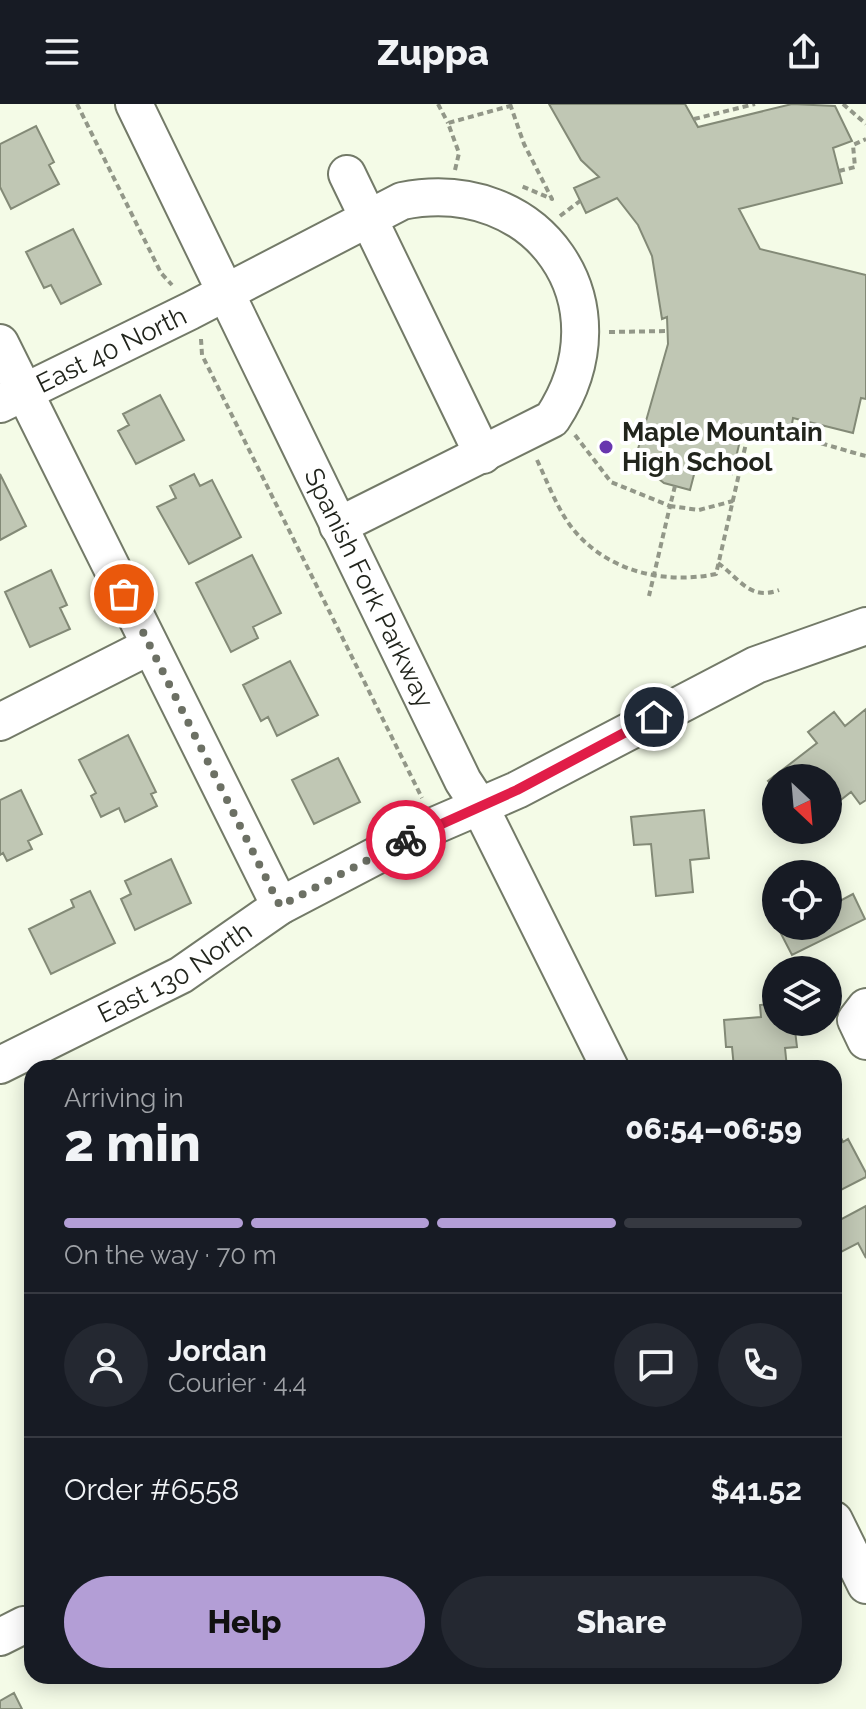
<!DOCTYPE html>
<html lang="en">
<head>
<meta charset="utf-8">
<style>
	body { margin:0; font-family:Raleway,sans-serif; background:#242831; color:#f1f3f6; height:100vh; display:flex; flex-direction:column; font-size:30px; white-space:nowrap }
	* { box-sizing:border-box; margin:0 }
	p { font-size:26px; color:#9ea1a6 }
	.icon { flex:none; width:44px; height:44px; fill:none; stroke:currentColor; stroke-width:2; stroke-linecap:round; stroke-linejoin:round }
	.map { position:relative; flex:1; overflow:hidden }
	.drawer { position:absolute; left:24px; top:956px; width:818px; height:624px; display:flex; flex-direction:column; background:#171b24; border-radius:24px; box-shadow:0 4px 20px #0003 }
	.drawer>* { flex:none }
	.needle { width:52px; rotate:154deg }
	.tools { position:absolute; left:762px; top:660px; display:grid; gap:16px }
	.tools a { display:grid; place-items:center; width:80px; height:80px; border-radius:50%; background:#171b24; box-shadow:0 4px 20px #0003; font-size:40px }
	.pin { position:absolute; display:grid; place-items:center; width:68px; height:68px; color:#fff; margin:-34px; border:4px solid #fff; border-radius:50%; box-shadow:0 2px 8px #0007 }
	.courier { position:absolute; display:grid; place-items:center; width:80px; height:80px; margin:-40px; border:6px solid #e11d48; border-radius:50%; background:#fff; color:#222; box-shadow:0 2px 10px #0007 }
	.head em { font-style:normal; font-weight:800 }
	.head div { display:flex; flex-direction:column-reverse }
	.head { display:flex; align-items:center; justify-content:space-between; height:136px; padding:0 40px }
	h1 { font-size:52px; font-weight:800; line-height:60px }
	.bar { display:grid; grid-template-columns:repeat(4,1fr); gap:12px 8px; align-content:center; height:96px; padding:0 40px }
	.bar i { height:10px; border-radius:6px; background:#363941 }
	.bar .selected { background:#b39ed6 }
	.bar p { grid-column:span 4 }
	.line { display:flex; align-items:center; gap:20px; padding:0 40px; border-top:2px solid #363941 }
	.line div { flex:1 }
	.round { display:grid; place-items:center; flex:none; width:84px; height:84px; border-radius:42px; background:#242831 }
	.button { display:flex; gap:16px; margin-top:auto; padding:16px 40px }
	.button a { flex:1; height:92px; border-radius:48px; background:#b39ed6; color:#111; font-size:32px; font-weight:800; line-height:92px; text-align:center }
	.button a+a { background:#242831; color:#f1f3f6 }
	header { display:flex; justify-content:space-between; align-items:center; height:104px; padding:0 40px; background:#171b24; font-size:36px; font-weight:800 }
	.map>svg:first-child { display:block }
	.building { fill:#c0c7b4; stroke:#838a77; stroke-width:2 }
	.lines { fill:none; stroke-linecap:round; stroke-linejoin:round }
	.minor-casing { stroke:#737a68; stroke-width:40 }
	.path { stroke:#929788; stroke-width:4; stroke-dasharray:6 4; stroke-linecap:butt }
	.minor { stroke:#fff; stroke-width:36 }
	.done { stroke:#6c7064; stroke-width:8; stroke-dasharray:0 14.4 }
	.route { stroke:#e11d48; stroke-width:10 }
	.poi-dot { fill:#6837ae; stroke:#fff; stroke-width:3 }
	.labels { text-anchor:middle; stroke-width:8; stroke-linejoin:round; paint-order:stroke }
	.street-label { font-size:26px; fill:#22251d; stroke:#fff }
	.poi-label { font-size:26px; font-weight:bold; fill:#22251d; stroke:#fff; text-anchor:start }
</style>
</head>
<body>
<header><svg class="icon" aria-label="menu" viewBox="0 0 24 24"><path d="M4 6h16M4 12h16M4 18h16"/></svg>Zuppa<svg class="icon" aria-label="share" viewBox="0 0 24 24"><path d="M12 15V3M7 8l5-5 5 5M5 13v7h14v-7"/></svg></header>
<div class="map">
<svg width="866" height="1605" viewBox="0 0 866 1605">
	<rect width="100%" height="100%" fill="#f4fbe7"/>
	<path class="building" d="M549,0H685L698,23L792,0L835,2L852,37L833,44L842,79L739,105L760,145L866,171V295L861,294L853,329L793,314L792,320L779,323L744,320L732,370L696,363L690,386L664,379L649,367L652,355L636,352L668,240L667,213L662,215L652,152L638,121L617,94L586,109L574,84L599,73L581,56Z
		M36,22L54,58L49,61L59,80L11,105L0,83V40Z
		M73,125L101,180L61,200L51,181L44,184L26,148Z
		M160,291L184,336L136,360L118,327L129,321L123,310Z
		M0,370L26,422L0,436Z
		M194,370L200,382L212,376L241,433L189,460L157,403L176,394L170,382Z
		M252,451L281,509L253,523L258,534L231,548L196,479Z
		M51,466L67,501L60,504L70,525L30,543L5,488Z
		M290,557L318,611L277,632L268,613L261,617L243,581Z
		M866,605V696L860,700L851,688L828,706V674H776V686L768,677L817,639L808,628L834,608L845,622Z
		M128,631L156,688L151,690L157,702L125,718L119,704L101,713L91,692L96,689L79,656Z
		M338,654L360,698L314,720L292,676Z
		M21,686L42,730L28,737L32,745L7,757L3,749L0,751V696Z
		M704,706L709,754L690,756L693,788L656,792L651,740L634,741L631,713Z
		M171,755L191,799L135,826L121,795L131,790L125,777Z
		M830,779L840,797L853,790L865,815L792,851L777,822H828Z
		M90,787L115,839L51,870L29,825L74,803L71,796Z
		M776,899V918H794L797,943L785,944L787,964H734L732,943H726L724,916L761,913L760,901Z
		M834,1020L843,1038L848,1035L866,1069V1073L837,1088L834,1082Z
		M866,1102V1154L858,1139L841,1148L834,1135V1119Z
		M14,1589L22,1605H0V1597Z"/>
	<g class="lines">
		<defs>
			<g id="minor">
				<path id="s1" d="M134,0L463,677L480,703L610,964"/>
				<path d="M347,70L483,351"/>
				<path d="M0,239L280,802"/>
				<path id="s2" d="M0,300L190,207L402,97C538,70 629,199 552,315L338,422"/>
				<path d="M0,618L150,542"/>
				<path d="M866,903L856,916L866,937"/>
				<path id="s3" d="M0,961L181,871L280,802L429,724L517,686L756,561L866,522"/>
				<path d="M834,1416L866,1481"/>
				<path d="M0,1533L24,1521"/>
			</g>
		</defs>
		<use href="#minor" class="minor-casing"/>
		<path class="path" d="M77,0L161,169L172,181
			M438,0L448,19
			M510,0L524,40L552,95L519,81
			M843,0L866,20
			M694,15L755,0
			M455,66L459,49L448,19L510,2
			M839,67L855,63L853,41L866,35
			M560,112L580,97
			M609,228L667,227
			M201,235L202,251L422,694
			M575,331L611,378L670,402L649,492
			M537,356C549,381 559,411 579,432C614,469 667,480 716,470L747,335C774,320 836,345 866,352
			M675,382L670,402L699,406L733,397
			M718,459C740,475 750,497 779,486"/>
		<use href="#minor" class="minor"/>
	</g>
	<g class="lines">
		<path class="done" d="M124,490L280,802L406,736"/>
		<path class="route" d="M406,736L517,686L654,613"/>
	</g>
	<circle class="poi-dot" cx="606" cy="343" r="8"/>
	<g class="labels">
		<g class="street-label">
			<text dy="9" stroke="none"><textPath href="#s2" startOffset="124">East 40 North</textPath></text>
			<text dy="9" stroke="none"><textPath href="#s1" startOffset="538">Spanish Fork Parkway</textPath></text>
			<text dy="9" stroke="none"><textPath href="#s3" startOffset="198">East 130 North</textPath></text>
		</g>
		<g class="poi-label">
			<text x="622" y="337">Maple Mountain<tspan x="622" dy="30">High School</tspan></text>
		</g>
	</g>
</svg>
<div class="tools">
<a><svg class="needle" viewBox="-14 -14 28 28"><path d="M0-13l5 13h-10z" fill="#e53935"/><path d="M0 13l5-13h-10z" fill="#9ea1a6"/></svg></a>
<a><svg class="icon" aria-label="locate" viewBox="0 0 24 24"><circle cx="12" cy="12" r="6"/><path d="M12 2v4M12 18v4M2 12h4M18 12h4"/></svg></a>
<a><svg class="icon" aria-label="layers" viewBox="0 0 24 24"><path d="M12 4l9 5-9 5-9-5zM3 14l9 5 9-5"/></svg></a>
</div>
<div class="pin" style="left:124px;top:490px;background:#ea580c"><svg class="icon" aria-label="bag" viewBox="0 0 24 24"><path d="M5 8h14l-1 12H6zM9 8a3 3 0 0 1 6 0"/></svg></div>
<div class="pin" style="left:654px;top:613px;background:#1f2937"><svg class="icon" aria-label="home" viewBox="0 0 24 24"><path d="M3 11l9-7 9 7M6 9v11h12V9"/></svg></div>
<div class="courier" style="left:406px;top:736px"><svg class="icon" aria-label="bike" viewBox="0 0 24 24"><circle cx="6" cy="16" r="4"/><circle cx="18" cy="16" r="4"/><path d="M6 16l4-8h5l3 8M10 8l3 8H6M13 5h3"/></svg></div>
<section class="drawer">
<div class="head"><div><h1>2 min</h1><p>Arriving in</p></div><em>06:54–06:59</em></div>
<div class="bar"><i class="selected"></i><i class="selected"></i><i class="selected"></i><i></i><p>On the way · 70 m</p></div>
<div class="line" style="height:144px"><a class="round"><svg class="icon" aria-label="person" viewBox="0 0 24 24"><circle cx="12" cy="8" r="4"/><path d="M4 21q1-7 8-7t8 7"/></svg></a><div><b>Jordan</b><p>Courier · 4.4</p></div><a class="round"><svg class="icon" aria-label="chat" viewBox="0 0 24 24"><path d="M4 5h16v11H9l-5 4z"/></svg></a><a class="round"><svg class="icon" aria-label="phone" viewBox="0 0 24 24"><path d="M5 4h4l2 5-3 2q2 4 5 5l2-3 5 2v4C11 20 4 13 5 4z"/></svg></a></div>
<div class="line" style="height:104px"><div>Order #6558</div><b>$41.52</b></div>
<div class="button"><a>Help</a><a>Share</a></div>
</section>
</div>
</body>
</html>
